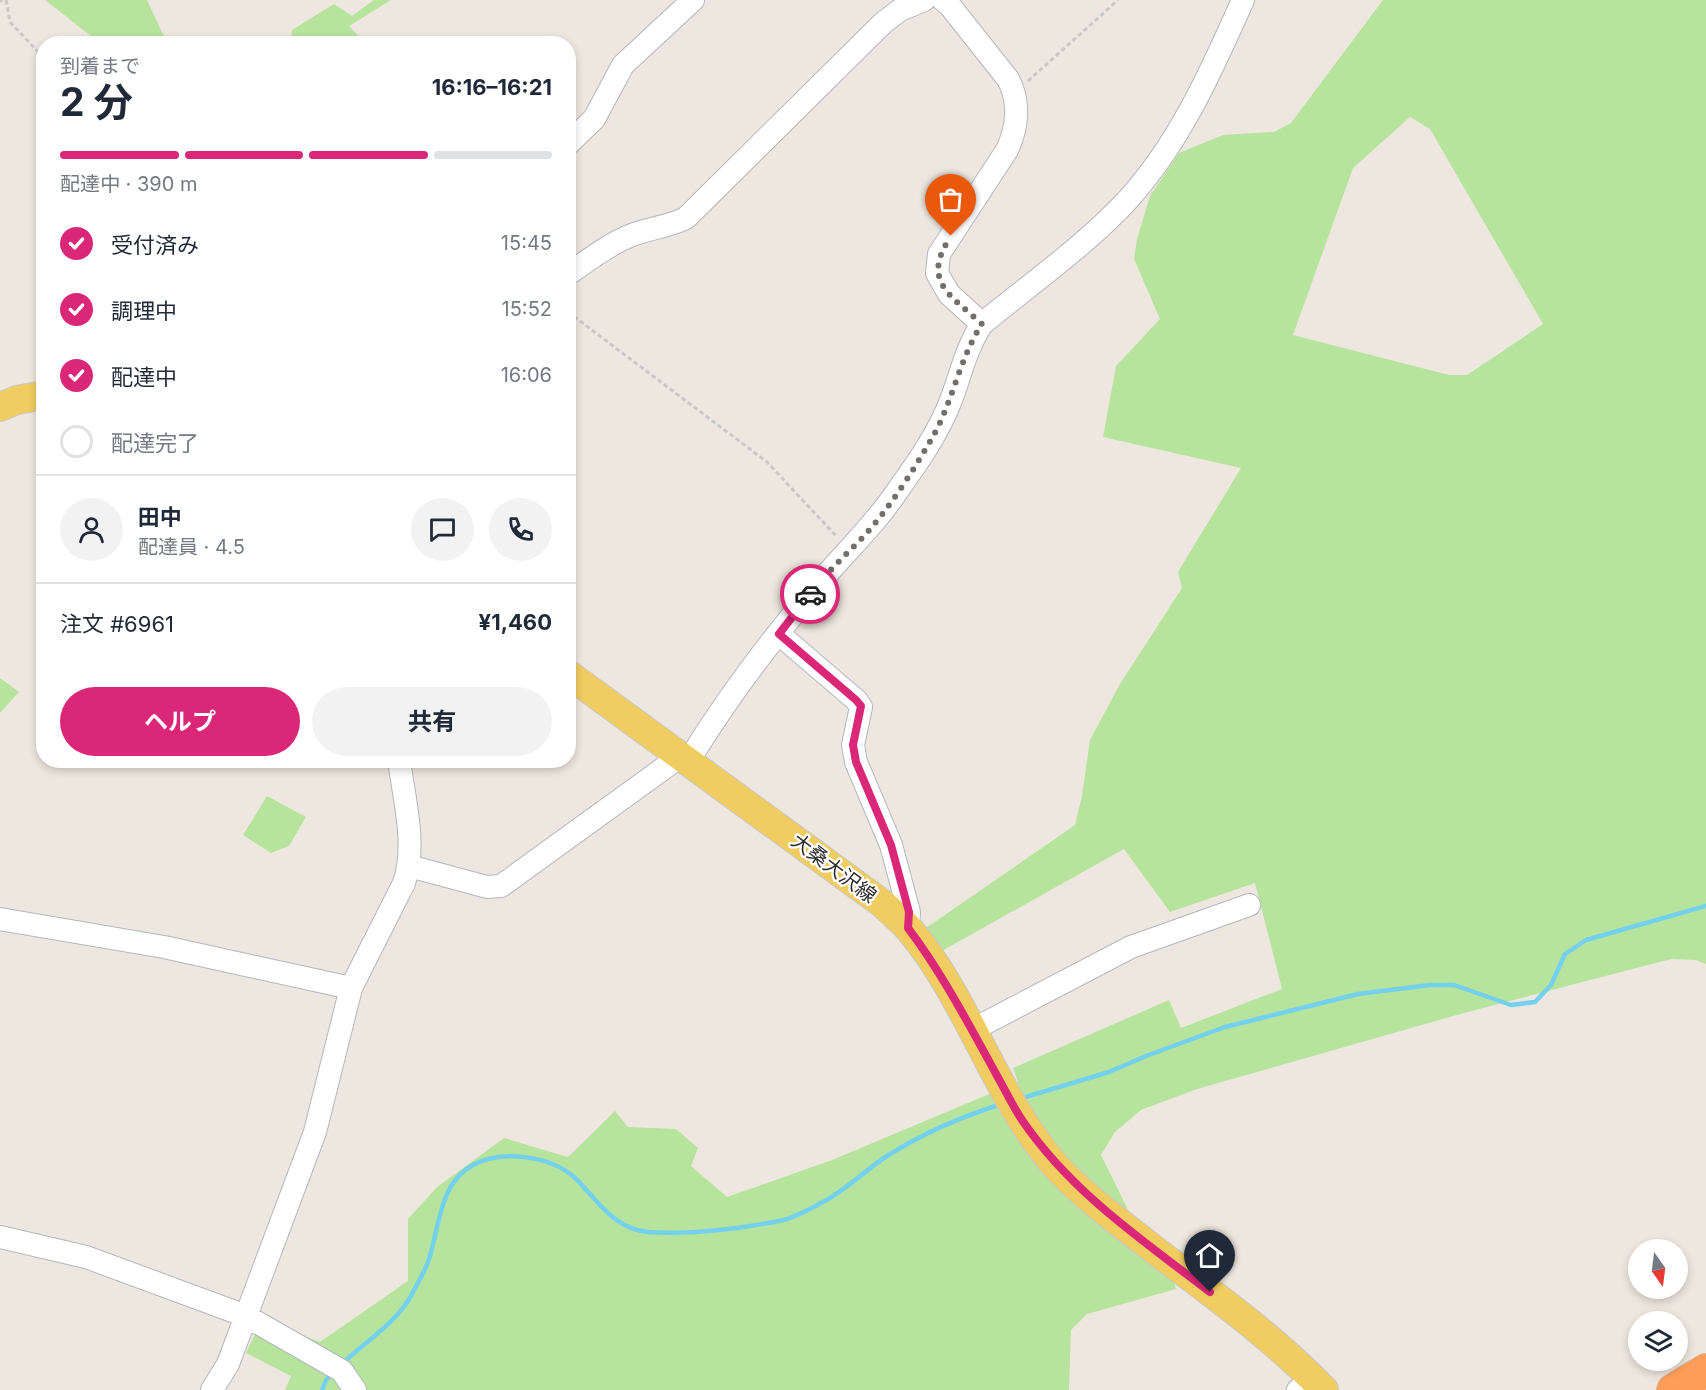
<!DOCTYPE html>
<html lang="ja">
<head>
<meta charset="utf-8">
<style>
	body { margin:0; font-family:Inter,"Noto Sans JP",sans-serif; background:#f2f2f3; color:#1f2937; height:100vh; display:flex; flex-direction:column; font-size:22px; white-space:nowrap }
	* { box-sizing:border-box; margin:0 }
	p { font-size:20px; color:#747a83 }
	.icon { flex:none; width:33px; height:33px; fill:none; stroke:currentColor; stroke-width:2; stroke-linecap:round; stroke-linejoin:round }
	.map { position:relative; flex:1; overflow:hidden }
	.drawer { position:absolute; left:36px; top:36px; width:540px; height:732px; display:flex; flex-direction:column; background:#fff; border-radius:24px; box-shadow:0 3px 9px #0003 }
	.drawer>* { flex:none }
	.needle { width:39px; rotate:166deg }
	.controls { position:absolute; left:1628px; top:1239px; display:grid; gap:12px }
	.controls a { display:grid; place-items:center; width:60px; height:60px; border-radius:50%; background:#fff; box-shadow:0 3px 9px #0003; font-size:30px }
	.pin { position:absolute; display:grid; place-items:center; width:51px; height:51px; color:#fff; margin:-62px -26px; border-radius:50% 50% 50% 0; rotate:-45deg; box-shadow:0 0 6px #0007 }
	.pin .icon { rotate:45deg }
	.courier { position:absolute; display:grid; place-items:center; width:60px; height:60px; margin:-30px; border:4px solid #db2777; border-radius:50%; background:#fff; color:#222; box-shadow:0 2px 8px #0007 }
	.headline em { font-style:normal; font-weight:700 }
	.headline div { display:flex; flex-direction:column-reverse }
	.headline { display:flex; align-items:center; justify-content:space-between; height:102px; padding:0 24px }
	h1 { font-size:39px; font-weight:700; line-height:45px }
	.bar { display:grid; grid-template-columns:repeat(4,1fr); gap:9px 6px; align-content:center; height:72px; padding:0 24px }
	.bar i { height:8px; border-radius:4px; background:#e0e1e3 }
	.bar .active { background:#db2777 }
	.bar p { grid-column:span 4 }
	.line { display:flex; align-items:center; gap:15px; padding:0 24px; border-top:2px solid #e0e1e3 }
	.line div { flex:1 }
	.round { display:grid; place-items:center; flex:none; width:63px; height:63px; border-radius:32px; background:#f2f2f3 }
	ol { padding:0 24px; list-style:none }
	li { display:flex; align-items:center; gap:18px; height:66px }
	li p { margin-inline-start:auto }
	li .icon { padding:6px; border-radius:50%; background:#db2777; color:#fff; stroke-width:4 }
	li:last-child { color:#747a83 }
	li i { width:33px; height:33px; border:3px solid #e0e1e3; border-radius:50% }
	.primary-button { display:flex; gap:12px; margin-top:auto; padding:12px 24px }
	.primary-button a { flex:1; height:69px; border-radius:36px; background:#db2777; color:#fff; font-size:24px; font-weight:700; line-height:69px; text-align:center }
	.primary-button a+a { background:#f2f2f3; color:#1f2937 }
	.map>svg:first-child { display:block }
	.green { fill:#b6e49c; fill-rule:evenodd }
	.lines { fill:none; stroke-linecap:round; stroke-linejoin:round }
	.stream { stroke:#73d1ef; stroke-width:4.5 }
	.minor-casing { stroke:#b3b6c0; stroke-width:24 }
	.major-casing { stroke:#c8c8c8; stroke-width:30 }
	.highway-casing { stroke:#c8c8c8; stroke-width:34 }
	.path { stroke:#c8c8c8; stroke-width:3; stroke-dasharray:4.5 3; stroke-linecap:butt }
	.minor { stroke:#fff; stroke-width:22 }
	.major { stroke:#f1cc61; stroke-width:28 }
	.highway { stroke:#fe9d5a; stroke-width:33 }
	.done { stroke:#716e6b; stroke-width:6; stroke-dasharray:0 10.8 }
	.route { stroke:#db2777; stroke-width:8 }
	.labels { text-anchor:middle; stroke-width:4.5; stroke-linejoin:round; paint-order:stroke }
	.street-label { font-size:20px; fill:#2d2d2d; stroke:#fff }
</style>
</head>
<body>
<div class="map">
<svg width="1706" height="1390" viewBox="0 0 1706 1390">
	<rect width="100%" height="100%" fill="#eee7df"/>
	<path class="green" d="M45,0H147L167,43H100Z
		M374,0H391L349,26L365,43H291L292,30L334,4L352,16Z
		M1383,0H1706V964L1696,960L1671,959L1464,1013L1197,1089L1141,1110L1115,1132L1101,1155L1136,1226L1174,1282L1176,1289L1087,1314L1071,1330L1069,1390H285L291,1376L246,1353L262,1319L320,1342L408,1281V1219L437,1187L504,1138L568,1157L615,1111L628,1127L676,1129L698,1148L691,1166L727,1197L832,1160L1018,1082L1013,1068L1169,1000L1181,1028L1282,989L1255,883L1170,912L1124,849L940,952L926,928L1075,825L1082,796L1090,740L1120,684L1182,588L1178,572L1241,468L1103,437L1116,366L1160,319L1134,259L1137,239L1150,196L1179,153L1223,135L1274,132L1291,123ZM1410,117L1430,129L1543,324L1467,375H1449L1293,335L1353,168Z
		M0,678L19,692L0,713Z
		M267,796L306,817L289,846L271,853L243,835Z"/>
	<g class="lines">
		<path class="stream" d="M1019,1099L1109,1072L1146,1056L1225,1027L1358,994L1430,985H1454L1511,1005L1535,1002L1551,985L1565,954L1586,940L1706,906
			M341,1365C364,1342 397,1323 412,1294C417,1284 424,1273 428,1262C440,1228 438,1182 475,1164C504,1150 550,1156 574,1177C597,1199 613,1229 648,1232C691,1235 737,1229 779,1221C792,1219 808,1210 821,1203C845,1191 864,1171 887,1156C922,1134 963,1116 1002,1104
			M322,1390L326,1380L333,1373"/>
		<defs>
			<path id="minor" d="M943,0L950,6L1008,79C1020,101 1018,127 1007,150L939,254L937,273L949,294L982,324
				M568,144L594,119L623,65L693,0
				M568,274C589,260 609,244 632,235C650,228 668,227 686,218L883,23L900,10L924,0
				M779,634L856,700L861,707L853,745L856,762L891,845L909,912L908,928
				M689,760C726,700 770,641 816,587C843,554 874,526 898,490C918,462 939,432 951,400C961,374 966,348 982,324C1028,286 1079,250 1121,207C1177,149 1211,72 1243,0
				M409,866L487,887L501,886L682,755
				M0,919L164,947L351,988
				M972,1030L1131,947L1249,905
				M0,1237L86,1257L246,1316L342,1371L355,1390
				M212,1390L228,1364L315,1132L351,988L404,883C417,845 404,799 399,760
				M1298,1390L1313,1379"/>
			<path id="major" d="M0,407L17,400L44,395
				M568,674L883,904C891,912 901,920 909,929C969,1000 994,1095 1055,1165C1083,1196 1119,1222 1152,1248C1211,1293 1272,1336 1324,1390"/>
			<path id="highway" d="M1673,1390L1706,1370"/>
		</defs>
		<use href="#minor" class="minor-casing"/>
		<use href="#major" class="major-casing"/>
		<use href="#highway" class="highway-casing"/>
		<path class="path" d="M6,0L10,22L44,58
			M0,2L2,0
			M1028,81L1118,0
			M568,312L767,462L837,537"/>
		<use href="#minor" class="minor"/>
		<use href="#major" class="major"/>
		<use href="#highway" class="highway"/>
	</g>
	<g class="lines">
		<path class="done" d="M810,594C826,573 845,556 863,537C887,512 915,468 932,438C953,402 959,359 982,324C949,294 921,281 951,236"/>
		<path class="route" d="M810,594L779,634L856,700L861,706L853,745L856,762L891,845L909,912L908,928C942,973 968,1023 995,1072C1004,1088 1012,1105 1022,1120C1071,1192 1142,1240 1210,1292"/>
	</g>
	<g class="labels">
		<g class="street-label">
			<text transform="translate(834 868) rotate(37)" y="7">大桑大沢線</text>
		</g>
	</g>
</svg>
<div class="controls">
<a><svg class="needle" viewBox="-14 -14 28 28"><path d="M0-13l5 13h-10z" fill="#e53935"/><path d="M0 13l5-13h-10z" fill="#747a83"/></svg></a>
<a><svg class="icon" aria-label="layers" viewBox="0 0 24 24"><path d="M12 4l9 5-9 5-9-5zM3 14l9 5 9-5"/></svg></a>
</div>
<div class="pin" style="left:951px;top:236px;background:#ea580c"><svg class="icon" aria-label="bag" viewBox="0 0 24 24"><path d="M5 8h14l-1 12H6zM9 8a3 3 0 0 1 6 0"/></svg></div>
<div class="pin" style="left:1210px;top:1292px;background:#1f2937"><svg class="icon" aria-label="home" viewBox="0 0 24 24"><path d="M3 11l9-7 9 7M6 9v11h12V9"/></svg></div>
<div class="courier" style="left:810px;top:594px"><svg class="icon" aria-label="car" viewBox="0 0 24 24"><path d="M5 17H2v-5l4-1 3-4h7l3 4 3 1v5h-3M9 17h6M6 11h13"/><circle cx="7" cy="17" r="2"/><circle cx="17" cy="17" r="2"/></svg></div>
<section class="drawer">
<div class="headline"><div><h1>2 分</h1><p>到着まで</p></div><em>16:16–16:21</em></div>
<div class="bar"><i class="active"></i><i class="active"></i><i class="active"></i><i></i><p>配達中 · 390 m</p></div>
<ol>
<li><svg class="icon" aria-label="check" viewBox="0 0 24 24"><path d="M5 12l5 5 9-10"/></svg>受付済み<p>15:45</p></li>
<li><svg class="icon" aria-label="check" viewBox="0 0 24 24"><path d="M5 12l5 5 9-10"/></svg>調理中<p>15:52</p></li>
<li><svg class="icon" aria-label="check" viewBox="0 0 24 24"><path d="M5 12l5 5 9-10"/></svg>配達中<p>16:06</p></li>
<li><i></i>配達完了</li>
</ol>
<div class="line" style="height:108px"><a class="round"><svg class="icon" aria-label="person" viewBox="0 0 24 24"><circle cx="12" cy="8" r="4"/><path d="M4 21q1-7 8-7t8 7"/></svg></a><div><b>田中</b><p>配達員 · 4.5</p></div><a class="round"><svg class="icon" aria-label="chat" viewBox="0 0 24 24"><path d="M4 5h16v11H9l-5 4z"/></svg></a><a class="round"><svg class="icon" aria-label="phone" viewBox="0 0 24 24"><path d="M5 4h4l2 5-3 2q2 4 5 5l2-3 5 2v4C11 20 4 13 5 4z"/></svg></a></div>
<div class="line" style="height:78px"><div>注文 #6961</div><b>¥1,460</b></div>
<div class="primary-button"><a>ヘルプ</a><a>共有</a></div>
</section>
</div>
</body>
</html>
